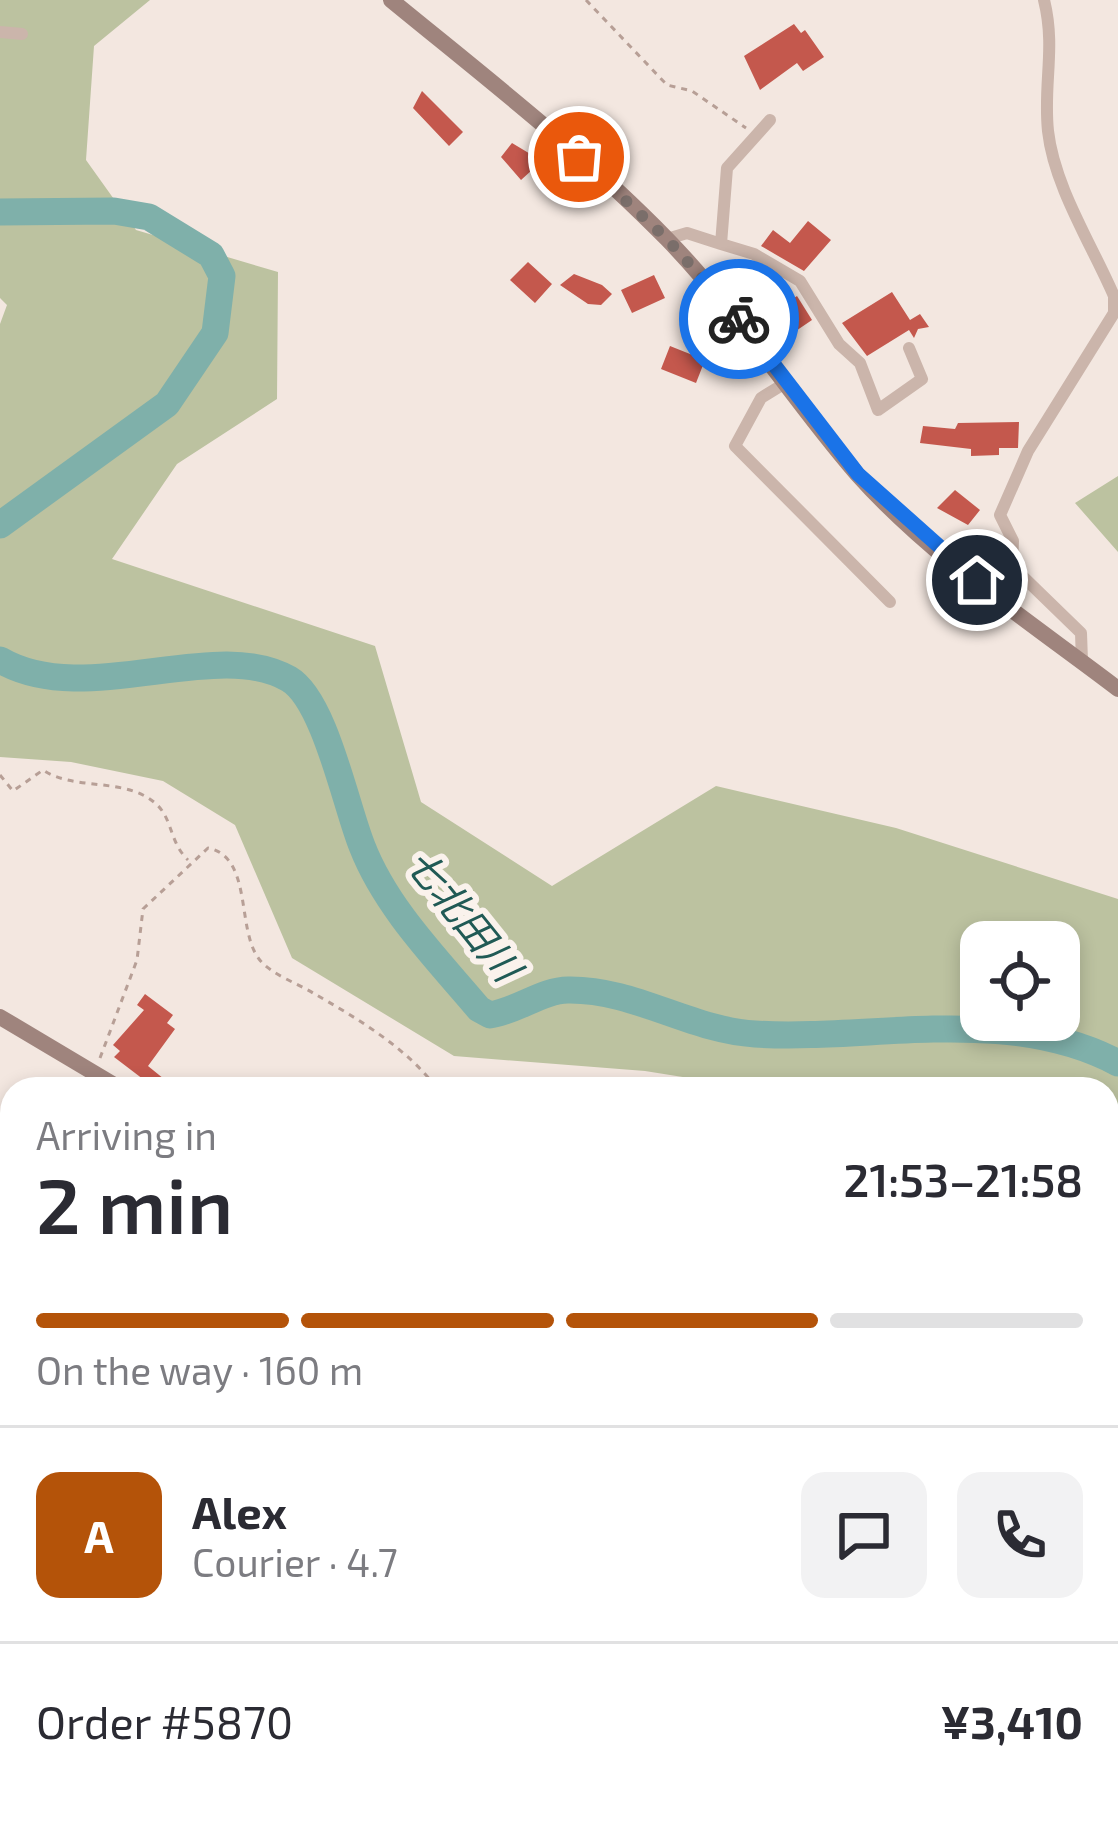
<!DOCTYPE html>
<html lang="en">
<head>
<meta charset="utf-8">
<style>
	body { margin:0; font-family:"Exo 2","Noto Sans JP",sans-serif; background:#f2f2f3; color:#2b2b33; height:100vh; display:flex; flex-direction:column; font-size:45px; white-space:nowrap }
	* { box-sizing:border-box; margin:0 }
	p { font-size:39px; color:#7c7c81 }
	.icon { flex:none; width:66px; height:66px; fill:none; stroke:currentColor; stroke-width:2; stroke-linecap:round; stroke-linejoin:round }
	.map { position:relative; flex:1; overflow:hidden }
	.drawer { position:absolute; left:0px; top:1077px; width:1119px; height:747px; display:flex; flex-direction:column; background:#fff; border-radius:36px 36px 0 0; box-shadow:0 6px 18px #0003 }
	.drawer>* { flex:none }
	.fabs { position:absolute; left:960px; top:921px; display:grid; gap:24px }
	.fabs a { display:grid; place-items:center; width:120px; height:120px; border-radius:24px; background:#fff; box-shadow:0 6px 18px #0003; font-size:60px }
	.pin { position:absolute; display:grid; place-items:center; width:102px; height:102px; color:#fff; margin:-51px; border:6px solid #fff; border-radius:50%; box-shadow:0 3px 12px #0007 }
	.courier { position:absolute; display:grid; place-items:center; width:120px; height:120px; margin:-60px; border:9px solid #1a73e8; border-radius:50%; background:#fff; color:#222; box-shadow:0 3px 15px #0007 }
	.head em { font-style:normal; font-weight:600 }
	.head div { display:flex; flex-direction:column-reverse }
	.head { display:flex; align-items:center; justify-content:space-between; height:204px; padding:0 36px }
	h1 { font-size:78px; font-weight:600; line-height:90px }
	.bar { display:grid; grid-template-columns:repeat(4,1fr); gap:18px 12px; align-content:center; height:144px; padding:0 36px }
	.bar i { height:15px; border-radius:9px; background:#e1e1e2 }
	.bar .on { background:#b45309 }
	.bar p { grid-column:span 4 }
	.line { display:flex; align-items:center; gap:30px; padding:0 36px; border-top:3px solid #e1e1e2 }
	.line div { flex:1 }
	.round { display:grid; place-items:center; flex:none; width:126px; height:126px; border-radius:24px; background:#f2f2f3 }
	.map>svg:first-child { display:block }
	.green { fill:#bcc2a0; fill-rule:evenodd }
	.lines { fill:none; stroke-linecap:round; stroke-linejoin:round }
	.river { stroke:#7fb0aa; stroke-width:27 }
	.building { fill:#c4584d }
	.path { stroke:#b79f96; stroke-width:3; stroke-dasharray:6 6; stroke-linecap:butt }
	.street { stroke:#cbb5ab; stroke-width:12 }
	.secondary { stroke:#9f847d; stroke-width:16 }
	.done { stroke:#7a6e6a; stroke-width:12; stroke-dasharray:0 21.6 }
	.route { stroke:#1a73e8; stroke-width:15 }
	.labels { text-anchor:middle; stroke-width:12; stroke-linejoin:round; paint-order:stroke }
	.water-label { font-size:39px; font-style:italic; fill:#205a55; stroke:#faf2ec }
</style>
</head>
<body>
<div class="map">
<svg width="1118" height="1822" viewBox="0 0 1118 1822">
	<rect width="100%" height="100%" fill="#f3e7e0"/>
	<path class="green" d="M0,0H150L94,46L86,160L136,230L278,272L277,399L177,464L112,559L375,646L421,802L552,886L716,786L896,828L1118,899V1490L1107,1489V1089H758L645,1071L454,1056L292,958L235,825L163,781L71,762L0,757V324L7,305L0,298ZM981,942H1059V1020H981Z
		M1118,476V552L1075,503Z
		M0,1233L12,1242V1812H533L547,1822H0Z"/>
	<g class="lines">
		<path class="river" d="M0,212L114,211L149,217L211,255L222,276L215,333L167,404L0,525
			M0,660C85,710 215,636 289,679C325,700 346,807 362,846C386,908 437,959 479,1009L490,1015C517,1011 543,990 568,990C635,989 689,1030 755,1034C872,1041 1007,1004 1118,1063"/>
	</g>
	<path class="building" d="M794,24L801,33L805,30L824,57L803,71L797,63L760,90L744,56Z
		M422,91L463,132L449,146L413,108Z
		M512,143L542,161L521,180L501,157Z
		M808,221L831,240L804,271L761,246L773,230L790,243Z
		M735,259L781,307L797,296L812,320L784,339L765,310L759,315L738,292L742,288L723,275Z
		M528,262L552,284L535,303L510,280Z
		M574,274L602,285L612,294L601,305L588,304L560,285Z
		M654,275L665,298L632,313L621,290Z
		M892,292L910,320L920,314L929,327L918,329L914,338L909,330L867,356L842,323Z
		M670,346L705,360L696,383L661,369Z
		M1019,422L1018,448H999V455L971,456V449L920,443L923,426L955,429L958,423Z
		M955,490L980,510L968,525L937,508Z
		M145,994L173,1015L167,1023L175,1029L148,1066L164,1079L156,1089L114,1057L120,1051L113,1045L144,1010L137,1005Z"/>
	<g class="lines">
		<path class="path" d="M586,0L667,85L692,91L746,128
			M0,775L13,791L43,770C74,791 125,777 155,803C173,818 169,842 188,860
			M100,1058L137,960L143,909L208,848C253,857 236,929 259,959C270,974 297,983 313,993C355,1017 409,1049 437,1089"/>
		<path class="street" d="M1044,0C1056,48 1043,84 1048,131C1054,186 1092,245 1114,296V313L1028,451L1000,515L1013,541L1012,566L1081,633L1082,661
			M0,32L22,34
			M667,239L687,233L721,244L727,168L770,120
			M721,244L754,254L800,281L839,344L860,363L878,410L922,379L909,348
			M787,382L761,398L735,446L890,602"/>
		<path class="secondary" d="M391,0C485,77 582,152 667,239C738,312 791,398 857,474C931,557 1030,622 1118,689
			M0,1017L121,1089
			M1009,1812L1018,1822"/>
	</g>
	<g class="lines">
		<path class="done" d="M579,157L667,239L739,319"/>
		<path class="route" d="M739,319L858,474L977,580"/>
	</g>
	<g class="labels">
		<g class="water-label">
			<text transform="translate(463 915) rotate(51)" y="14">七北田川</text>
		</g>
	</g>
</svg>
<div class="fabs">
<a><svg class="icon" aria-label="locate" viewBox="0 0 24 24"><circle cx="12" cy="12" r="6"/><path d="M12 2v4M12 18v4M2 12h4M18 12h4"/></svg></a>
</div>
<div class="pin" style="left:579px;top:157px;background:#ea580c"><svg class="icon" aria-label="bag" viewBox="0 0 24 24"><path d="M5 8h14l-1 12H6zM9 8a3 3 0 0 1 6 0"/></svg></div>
<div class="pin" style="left:977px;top:580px;background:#1f2937"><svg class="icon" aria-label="home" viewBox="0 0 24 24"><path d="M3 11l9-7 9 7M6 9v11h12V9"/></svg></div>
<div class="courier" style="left:739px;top:319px"><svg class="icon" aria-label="bike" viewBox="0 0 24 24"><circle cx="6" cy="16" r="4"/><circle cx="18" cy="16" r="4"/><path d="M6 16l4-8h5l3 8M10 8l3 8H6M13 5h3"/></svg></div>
<section class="drawer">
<div class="head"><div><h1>2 min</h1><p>Arriving in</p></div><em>21:53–21:58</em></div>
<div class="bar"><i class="on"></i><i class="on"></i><i class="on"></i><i></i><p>On the way · 160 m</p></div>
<div class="line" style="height:216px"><b class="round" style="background:#b45309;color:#fff">A</b><div><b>Alex</b><p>Courier · 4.7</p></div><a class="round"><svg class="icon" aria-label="chat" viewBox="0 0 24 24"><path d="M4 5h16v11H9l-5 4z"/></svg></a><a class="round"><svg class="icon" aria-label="phone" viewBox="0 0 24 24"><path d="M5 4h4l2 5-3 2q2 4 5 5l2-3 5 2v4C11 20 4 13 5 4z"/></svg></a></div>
<div class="line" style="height:156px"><div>Order #5870</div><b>¥3,410</b></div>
</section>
</div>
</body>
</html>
